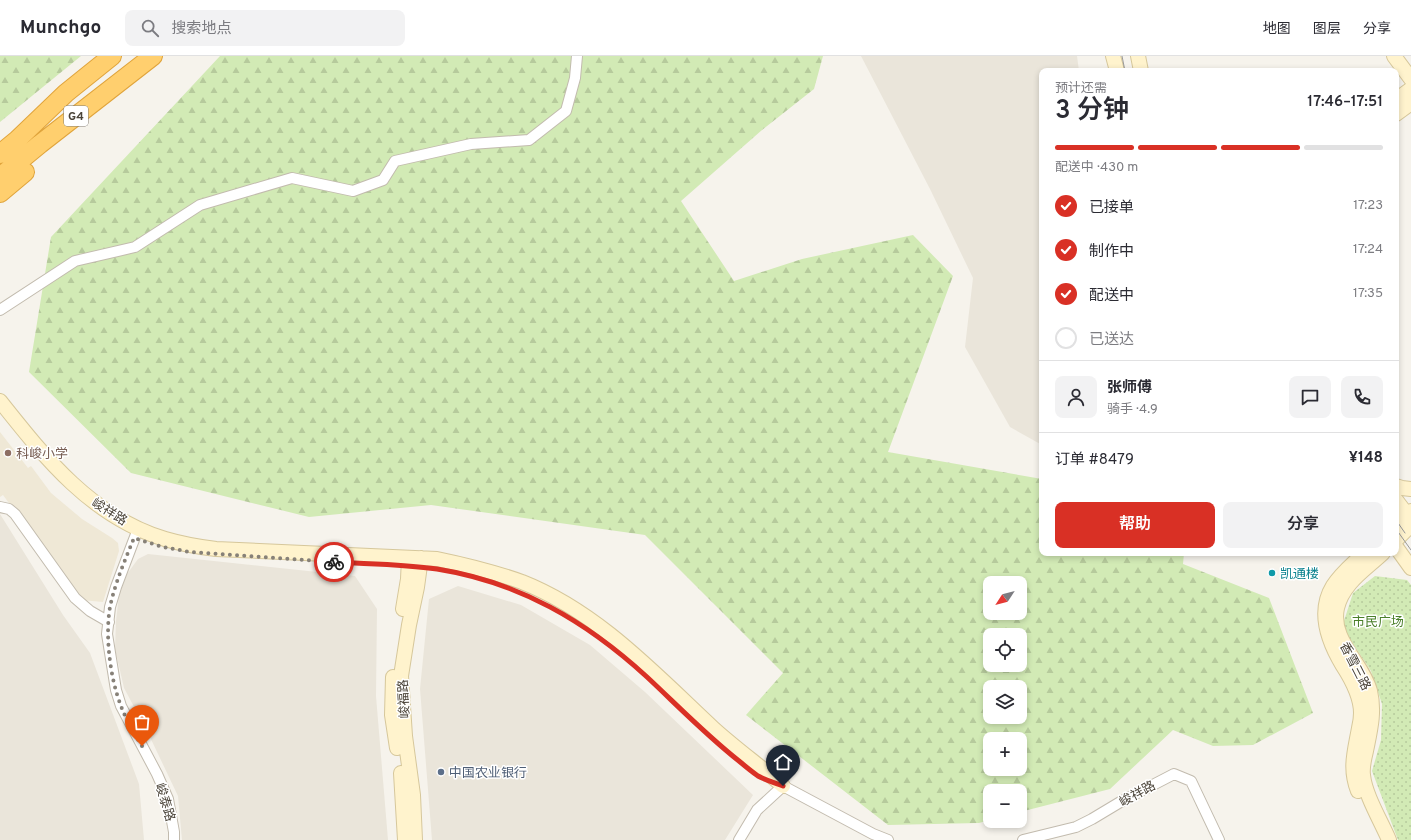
<!DOCTYPE html>
<html lang="zh">
<head>
<meta charset="utf-8">
<style>
	body { margin:0; font-family:Overpass,"Noto Sans SC",sans-serif; background:#f2f2f3; color:#2b2b33; height:100vh; display:flex; flex-direction:column; font-size:15px; white-space:nowrap }
	* { box-sizing:border-box; margin:0 }
	p { font-size:13px; color:#7c7c81 }
	.icon { flex:none; width:22px; height:22px; fill:none; stroke:currentColor; stroke-width:2; stroke-linecap:round; stroke-linejoin:round }
	.map { position:relative; flex:1; overflow:hidden }
	.details { position:absolute; left:1039px; top:12px; width:360px; height:488px; display:flex; flex-direction:column; background:#fff; border-radius:8px; box-shadow:0 2px 6px #0003 }
	.details>* { flex:none }
	.needle { width:26px; rotate:234deg }
	.tools { position:absolute; left:983px; top:520px; display:grid; gap:8px }
	.tools a { display:grid; place-items:center; width:44px; height:44px; border-radius:8px; background:#fff; box-shadow:0 2px 6px #0003; font-size:20px }
	.pin { position:absolute; display:grid; place-items:center; width:34px; height:34px; color:#fff; margin:-41px -17px; border-radius:50% 50% 50% 0; rotate:-45deg; box-shadow:0 0 4px #0007 }
	.pin .icon { rotate:45deg }
	.courier { position:absolute; display:grid; place-items:center; width:40px; height:40px; margin:-20px; border:3px solid #d93025; border-radius:50%; background:#fff; color:#222; box-shadow:0 1px 5px #0007 }
	.headline em { font-style:normal; font-weight:600 }
	.headline div { display:flex; flex-direction:column-reverse }
	.headline { display:flex; align-items:center; justify-content:space-between; height:68px; padding:0 16px }
	h1 { font-size:26px; font-weight:600; line-height:30px }
	.bar { display:grid; grid-template-columns:repeat(4,1fr); gap:6px 4px; align-content:center; height:48px; padding:0 16px }
	.bar i { height:5px; border-radius:3px; background:#e1e1e2 }
	.bar .active { background:#d93025 }
	.bar p { grid-column:span 4 }
	.line { display:flex; align-items:center; gap:10px; padding:0 16px; border-top:1px solid #e1e1e2 }
	.line div { flex:1 }
	.round { display:grid; place-items:center; flex:none; width:42px; height:42px; border-radius:8px; background:#f2f2f3 }
	ol { padding:0 16px; list-style:none }
	li { display:flex; align-items:center; gap:12px; height:44px }
	li p { margin-inline-start:auto }
	li .icon { padding:4px; border-radius:50%; background:#d93025; color:#fff; stroke-width:4 }
	li:last-child { color:#7c7c81 }
	li i { width:22px; height:22px; border:2px solid #e1e1e2; border-radius:50% }
	.cta { display:flex; gap:8px; margin-top:auto; padding:8px 16px }
	.cta a { flex:1; height:46px; border-radius:8px; background:#d93025; color:#fff; font-size:16px; font-weight:600; line-height:46px; text-align:center }
	.cta a+a { background:#f2f2f3; color:#2b2b33 }
	header { display:flex; align-items:center; gap:24px; box-sizing:border-box; height:56px; padding:0 20px; background:#fff; border-bottom:1px solid #e1e1e2 }
	header strong { font-size:19px }
	nav { display:flex; gap:22px; margin-inline-start:auto; font-size:14px }
	.search { width:280px; height:36px; background:#f2f2f3; display:flex; align-items:center; gap:10px; box-sizing:border-box; padding:0 14px; border-radius:8px; color:#7c7c81; font-size:15px }
	.map>svg:first-child { display:block }
	.residential { fill:#eae5da }
	.education { fill:#efe8d6 }
	.forest { fill:url(#forest-firs); fill-rule:evenodd }
	.park { fill:url(#park-dots) }
	.lines { fill:none; stroke-linecap:round; stroke-linejoin:round }
	.street-casing { stroke:#c2bbae; stroke-width:12 }
	.secondary-casing { stroke:#d6c79b; stroke-width:16 }
	.highway-casing { stroke:#e0a43c; stroke-width:20 }
	.street { stroke:#fff; stroke-width:10 }
	.secondary { stroke:#fff3cd; stroke-width:14 }
	.highway { stroke:#ffcf6e; stroke-width:18 }
	.tram { stroke:#9a9a9a; stroke-width:1 }
	.done { stroke:#878178; stroke-width:4; stroke-dasharray:0 7.2 }
	.route { stroke:#d93025; stroke-width:5 }
	.education-dot { fill:#8d6e63; stroke:#fff; stroke-width:1.5 }
	.culture-dot { fill:#0f9aa8; stroke:#fff; stroke-width:1.5 }
	.service-dot { fill:#5c6f8a; stroke:#fff; stroke-width:1.5 }
	.labels { text-anchor:middle; stroke-width:3; stroke-linejoin:round; paint-order:stroke }
	.shield { fill:#fff; stroke:#817c74; stroke-width:1 }
	.shield-label { font-size:12px; font-weight:bold; fill:#4b4439 }
	.education-label { font-size:13px; fill:#785e54; stroke:#fff; text-anchor:start }
	.street-label { font-size:13px; fill:#4b4439; stroke:#fff }
	.culture-label { font-size:13px; fill:#0d838f; stroke:#fff; text-anchor:start }
	.park-label { font-size:13px; fill:#4a7f2a; stroke:#fff }
	.service-label { font-size:13px; fill:#4e5e75; stroke:#fff; text-anchor:start }
</style>
</head>
<body>
<header>
<strong>Munchgo</strong>
<div class="search"><svg class="icon" aria-label="search" viewBox="0 0 24 24"><circle cx="10" cy="10" r="6"/><path d="M15 15l6 6"/></svg>搜索地点</div>
<nav><a>地图</a><a>图层</a><a>分享</a></nav>
</header>
<div class="map">
<svg width="1411" height="784" viewBox="0 0 1411 784">
	<defs>
		<pattern id="forest-firs" width="22" height="20" patternUnits="userSpaceOnUse"><rect width="22" height="20" fill="#d2eab5"/><path d="M5 1l3.5 6h-7zM16 11l3.5 6h-7z" fill="#b6ca9c"/></pattern>
		<pattern id="park-dots" width="8" height="8" patternUnits="userSpaceOnUse"><rect width="8" height="8" fill="#d2eab5"/><path d="M2 2h.1M6 6h.1" fill="none" stroke="#b6ca9c" stroke-width="1.8" stroke-linecap="round"/></pattern>
	</defs>
	<rect width="100%" height="100%" fill="#f6f3ec"/>
	<path class="residential" d="M861,0H1077L1079,15H1042V389L1010,371L965,291L973,222L930,133Z
		M0,458L63,559L90,597L139,728L144,784H0Z
		M148,498L355,520L377,553L376,640L388,784H182L178,740L149,679L124,632L115,593L116,565L119,539L127,518L138,503Z
		M458,530L521,549L590,589L645,636L753,739L725,784H432L420,633L429,543Z"/>
	<path class="education" d="M0,376L28,412L31,410L51,437L82,463L112,482L118,487L119,495L103,546L81,544L3,439L0,441Z"/>
	<path class="forest" d="M0,0H81L0,66Z
		M220,0H823L814,33L762,74L681,145L734,225L802,203L913,179L953,220L888,396L1042,423V497H1184L1183,508L1269,542L1313,657L1253,689L1213,690L1173,674L1110,733L1020,756V735H990V764L979,767L888,769L746,659L783,617L645,479L431,449L309,461L131,417L29,316L51,181ZM990,527H1020V557H990ZM990,579H1020V609H990ZM990,631H1020V661H990ZM990,683H1020V713H990Z"/>
	<path class="park" d="M1375,520L1407,524L1411,529V784H1398L1372,715L1381,684L1382,648L1371,615L1342,571L1353,537Z"/>
	<g class="lines">
		<defs>
			<path id="street" d="M0,254L75,205L135,191L200,149L292,122L353,135L383,124L395,105L471,88L529,84L566,55L575,22L577,0
				M0,451L9,453L15,458L75,542L90,555L109,566
				M138,473L116,531L110,551L107,578L116,634L121,650L157,718L168,743L174,776V784
				M739,784L757,754L783,730L873,778L888,784
				M1023,784L1076,771L1092,763L1122,745L1174,718L1191,725L1219,784"/>
			<path id="secondary" d="M1113,0L1117,15
				M1138,0L1141,15
				M1394,0L1411,23
				M1396,44L1411,33
				M1396,58L1411,47
				M0,345C46,403 92,461 165,483C182,488 199,491 216,493L437,503C466,509 494,516 522,526C598,556 655,618 713,672C735,692 760,710 783,730
				M1396,430L1402,432L1411,433
				M1396,444L1411,464
				M1396,468L1411,455
				M1396,484L1411,469
				M1396,491L1411,512
				M1383,497C1365,514 1343,527 1337,552C1330,584 1363,607 1370,635C1375,656 1370,675 1366,695C1364,703 1362,712 1363,719C1365,739 1381,765 1389,784
				M403,553L408,523L409,502
				M393,621L392,659L397,692
				M401,717L405,784
				M1358,735C1349,712 1355,695 1359,672C1360,668 1361,662 1361,657C1361,640 1352,624 1343,610C1329,587 1317,556 1333,530C1341,517 1354,507 1364,497
				M415,784L413,739L405,680L401,620L409,569L417,531L421,502"/>
			<path id="highway" d="M0,98L17,84L66,37L112,0
				M0,121L40,88L153,0
				M0,137L25,116"/>
		</defs>
		<use href="#street" class="street-casing"/>
		<use href="#secondary" class="secondary-casing"/>
		<use href="#highway" class="highway-casing"/>
		<use href="#street" class="street"/>
		<use href="#secondary" class="secondary"/>
		<use href="#highway" class="highway"/>
		<path class="tram" d="M1122,0L1125,15
			M1396,464L1405,477
			M1396,473L1411,494"/>
	</g>
	<g class="lines">
		<path class="done" d="M142,690C134,677 126,664 121,650C110,622 105,580 110,551C115,527 125,504 134,482L163,491L190,496L334,506"/>
		<path class="route" d="M334,506C368,508 404,508 437,513C519,526 586,565 647,621C677,649 706,679 739,705C745,710 751,715 758,720C765,724 775,727 783,730"/>
	</g>
	<circle class="education-dot" cx="8" cy="397" r="4"/>
	<circle class="culture-dot" cx="1272" cy="517" r="4"/>
	<circle class="service-dot" cx="441" cy="716" r="4"/>
	<g class="labels">
		<rect class="shield" x="64" y="50" width="24" height="20" rx="3"/>
		<g class="shield-label">
			<text x="76" y="64">G4</text>
		</g>
		<g class="education-label">
			<text x="16" y="402">科峻小学</text>
		</g>
		<g class="street-label">
			<text transform="translate(110 455) rotate(32)" y="5">峻祥路</text>
			<text transform="translate(1356 610) rotate(63)" y="5">香雪三路</text>
			<text transform="translate(403 643) rotate(-93)" y="5">峻福路</text>
			<text transform="translate(1137 737) rotate(-29)" y="5">峻祥路</text>
			<text transform="translate(166 746) rotate(73)" y="5">峻泰路</text>
		</g>
		<g class="culture-label">
			<text x="1280" y="522">凯通楼</text>
		</g>
		<g class="park-label">
			<text x="1378" y="570">市民广场</text>
		</g>
		<g class="service-label">
			<text x="449" y="721">中国农业银行</text>
		</g>
	</g>
</svg>
<div class="tools">
<a><svg class="needle" viewBox="-14 -14 28 28"><path d="M0-13l5 13h-10z" fill="#e53935"/><path d="M0 13l5-13h-10z" fill="#7c7c81"/></svg></a>
<a><svg class="icon" aria-label="locate" viewBox="0 0 24 24"><circle cx="12" cy="12" r="6"/><path d="M12 2v4M12 18v4M2 12h4M18 12h4"/></svg></a>
<a><svg class="icon" aria-label="layers" viewBox="0 0 24 24"><path d="M12 4l9 5-9 5-9-5zM3 14l9 5 9-5"/></svg></a>
<a>+</a>
<a>−</a>
</div>
<div class="pin" style="left:142px;top:690px;background:#ea580c"><svg class="icon" aria-label="bag" viewBox="0 0 24 24"><path d="M5 8h14l-1 12H6zM9 8a3 3 0 0 1 6 0"/></svg></div>
<div class="pin" style="left:783px;top:730px;background:#1f2937"><svg class="icon" aria-label="home" viewBox="0 0 24 24"><path d="M3 11l9-7 9 7M6 9v11h12V9"/></svg></div>
<div class="courier" style="left:334px;top:506px"><svg class="icon" aria-label="bike" viewBox="0 0 24 24"><circle cx="6" cy="16" r="4"/><circle cx="18" cy="16" r="4"/><path d="M6 16l4-8h5l3 8M10 8l3 8H6M13 5h3"/></svg></div>
<section class="details">
<div class="headline"><div><h1>3 分钟</h1><p>预计还需</p></div><em>17:46–17:51</em></div>
<div class="bar"><i class="active"></i><i class="active"></i><i class="active"></i><i></i><p>配送中 · 430 m</p></div>
<ol>
<li><svg class="icon" aria-label="check" viewBox="0 0 24 24"><path d="M5 12l5 5 9-10"/></svg>已接单<p>17:23</p></li>
<li><svg class="icon" aria-label="check" viewBox="0 0 24 24"><path d="M5 12l5 5 9-10"/></svg>制作中<p>17:24</p></li>
<li><svg class="icon" aria-label="check" viewBox="0 0 24 24"><path d="M5 12l5 5 9-10"/></svg>配送中<p>17:35</p></li>
<li><i></i>已送达</li>
</ol>
<div class="line" style="height:72px"><a class="round"><svg class="icon" aria-label="person" viewBox="0 0 24 24"><circle cx="12" cy="8" r="4"/><path d="M4 21q1-7 8-7t8 7"/></svg></a><div><b>张师傅</b><p>骑手 · 4.9</p></div><a class="round"><svg class="icon" aria-label="chat" viewBox="0 0 24 24"><path d="M4 5h16v11H9l-5 4z"/></svg></a><a class="round"><svg class="icon" aria-label="phone" viewBox="0 0 24 24"><path d="M5 4h4l2 5-3 2q2 4 5 5l2-3 5 2v4C11 20 4 13 5 4z"/></svg></a></div>
<div class="line" style="height:52px"><div>订单 #8479</div><b>¥148</b></div>
<div class="cta"><a>帮助</a><a>分享</a></div>
</section>
</div>
</body>
</html>
